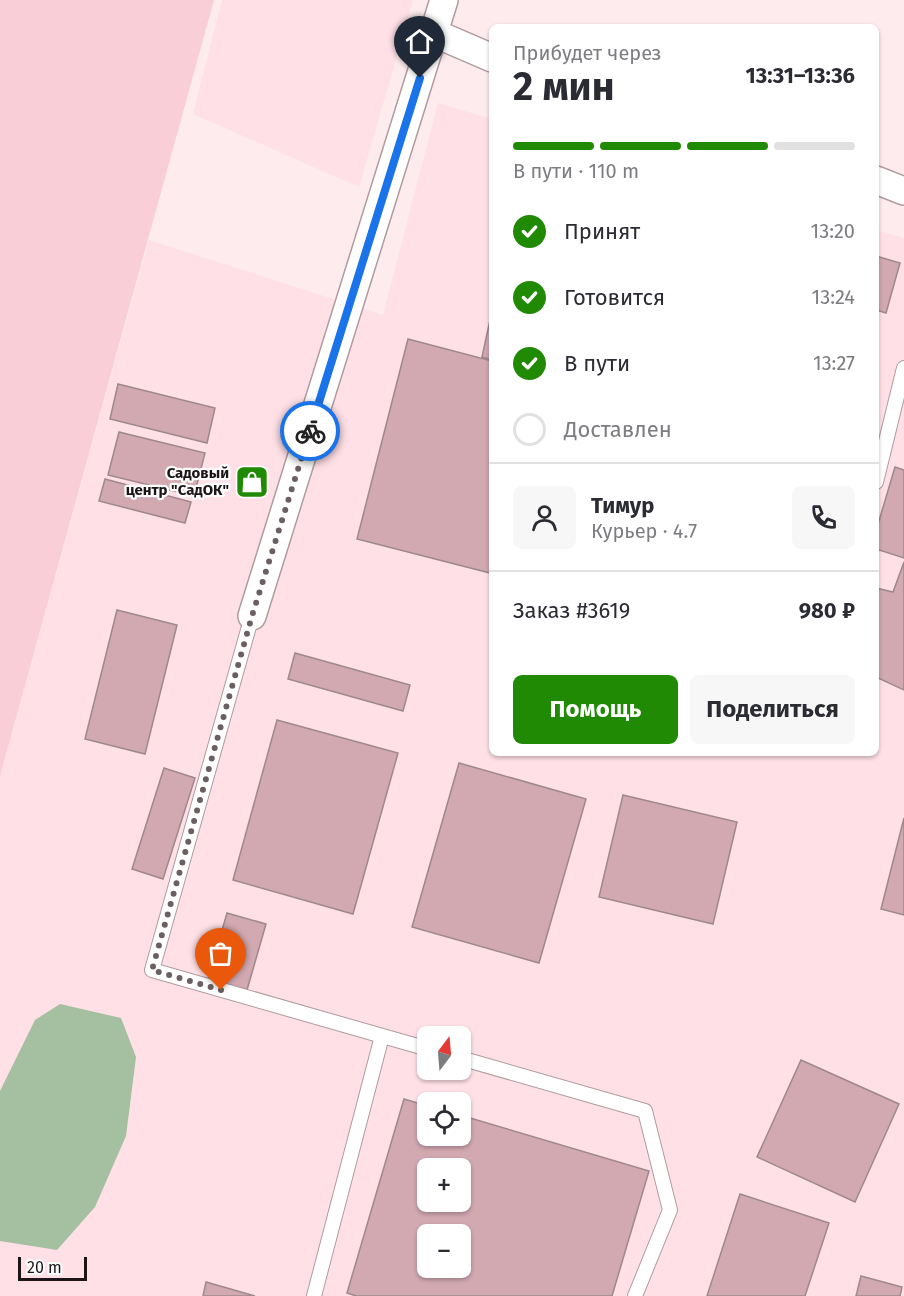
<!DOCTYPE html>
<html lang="ru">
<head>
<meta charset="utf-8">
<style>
	body { margin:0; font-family:"Fira Sans",sans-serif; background:#f7f7f7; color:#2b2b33; height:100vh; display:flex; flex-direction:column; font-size:22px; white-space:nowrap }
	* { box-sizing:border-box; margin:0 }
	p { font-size:20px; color:#7c7c81 }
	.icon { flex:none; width:33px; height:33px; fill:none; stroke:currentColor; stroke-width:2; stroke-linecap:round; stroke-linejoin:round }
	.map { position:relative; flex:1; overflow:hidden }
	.details { position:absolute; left:489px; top:24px; width:390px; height:732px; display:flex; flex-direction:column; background:#fff; border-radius:9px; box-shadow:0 2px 4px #0004 }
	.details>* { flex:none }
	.needle { width:39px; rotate:16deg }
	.buttons { position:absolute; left:417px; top:1026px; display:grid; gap:12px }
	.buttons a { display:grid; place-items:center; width:54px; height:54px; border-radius:9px; background:#fff; box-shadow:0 2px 4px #0004; font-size:30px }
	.scale { position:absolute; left:18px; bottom:15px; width:69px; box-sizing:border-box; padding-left:6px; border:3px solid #1c1416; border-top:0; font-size:16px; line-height:21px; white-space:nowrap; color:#1c1416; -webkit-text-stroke:4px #fdfdfd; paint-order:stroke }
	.pin { position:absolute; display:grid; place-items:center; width:51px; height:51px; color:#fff; margin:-62px -26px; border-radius:50% 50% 50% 0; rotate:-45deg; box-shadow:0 0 6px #0007 }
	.pin .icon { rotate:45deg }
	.courier { position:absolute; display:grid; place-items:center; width:60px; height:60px; margin:-30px; border:4px solid #1a73e8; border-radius:50%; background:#fff; color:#222; box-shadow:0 2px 8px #0007 }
	.overview em { font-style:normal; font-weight:700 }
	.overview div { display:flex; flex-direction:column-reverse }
	.overview { display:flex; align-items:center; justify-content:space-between; height:102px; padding:0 24px }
	h1 { font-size:39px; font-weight:700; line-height:45px }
	.bar { display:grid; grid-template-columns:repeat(4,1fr); gap:9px 6px; align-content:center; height:72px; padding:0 24px }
	.bar i { height:8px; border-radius:4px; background:#e1e1e2 }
	.bar .current { background:#208a05 }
	.bar p { grid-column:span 4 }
	.line { display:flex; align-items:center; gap:15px; padding:0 24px; border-top:2px solid #e1e1e2 }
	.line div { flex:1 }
	.round { display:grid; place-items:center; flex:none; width:63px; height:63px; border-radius:9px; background:#f7f7f7 }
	ol { padding:0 24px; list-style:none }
	li { display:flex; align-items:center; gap:18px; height:66px }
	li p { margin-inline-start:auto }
	li .icon { padding:6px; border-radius:50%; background:#208a05; color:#fff; stroke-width:4 }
	li:last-child { color:#7c7c81 }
	li i { width:33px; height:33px; border:3px solid #e1e1e2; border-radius:50% }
	.button { display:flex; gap:12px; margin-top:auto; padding:12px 24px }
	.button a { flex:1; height:69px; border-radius:9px; background:#208a05; color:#fff; font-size:24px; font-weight:700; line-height:69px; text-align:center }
	.button a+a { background:#f7f7f7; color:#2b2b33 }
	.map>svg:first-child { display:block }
	.built { fill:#ffe0e6; fill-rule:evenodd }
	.green { fill:#f9ced7 }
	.water { fill:#a5bfa1 }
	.building { fill:#d2a8b1; stroke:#9d898d; stroke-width:1.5; fill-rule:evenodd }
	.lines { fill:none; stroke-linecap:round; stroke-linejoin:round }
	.service-casing { stroke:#b09b9f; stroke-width:16 }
	.minor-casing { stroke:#b09b9f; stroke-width:30 }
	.service { stroke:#fff; stroke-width:14 }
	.minor { stroke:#fff; stroke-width:27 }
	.done { stroke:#6b5f62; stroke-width:6; stroke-dasharray:0 10.8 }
	.route { stroke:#1a73e8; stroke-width:8 }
	.labels { text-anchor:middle; stroke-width:4.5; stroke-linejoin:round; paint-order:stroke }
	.poi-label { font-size:15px; font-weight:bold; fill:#1c1416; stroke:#fdfdfd; text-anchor:end }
</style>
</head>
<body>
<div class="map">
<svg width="904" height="1296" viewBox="0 0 904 1296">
	<rect width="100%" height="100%" fill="#fdebee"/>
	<path class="built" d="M222,0H413L359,187L193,114Z
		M438,103L492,119V753H876V230L904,238V1296H0V776L149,240L383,315ZM428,1036H460V1070H428ZM428,1102H460V1136H428ZM428,1168H460V1202H428ZM428,1234H460V1268H428Z"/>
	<path class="green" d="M0,0H214L0,776Z"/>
	<path class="water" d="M60,1004L121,1018L136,1057L126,1136L95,1207L57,1250L0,1241V1091L35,1020Z"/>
	<path class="building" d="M876,256L900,263L886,313L876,310Z
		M492,311V360L482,357Z
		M408,339L492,361V565L490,573L357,539Z
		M118,384L215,408L207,443L110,419Z
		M119,432L205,453L194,496L108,475Z
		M895,467L904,470V558L876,549V531Z
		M105,479L191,502L185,523L99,501Z
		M904,562V690L876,677V588L893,592Z
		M117,610L177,625L145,754L85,739Z
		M295,653L410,685L403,711L288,679Z
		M277,720L398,753L353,914L233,880Z
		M459,763L586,799L539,963L412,927Z
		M164,768L195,778L163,879L132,869Z
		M623,795L737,822L713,924L599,897Z
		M904,818V915L881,909Z
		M227,913L266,924L247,990L208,979Z
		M801,1060L899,1104L855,1202L757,1157Z
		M404,1099L428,1106V1136H460V1115L649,1171L612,1296H356L347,1293ZM428,1168H460V1202H428ZM428,1234H460V1268H428Z
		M740,1194L829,1223L805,1296H707Z
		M861,1276L902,1287L900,1296H856Z
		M206,1282L255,1296H203Z"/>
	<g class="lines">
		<defs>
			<path id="service" d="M876,482L904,368
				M252,616L152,970L428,1049
				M460,1058L645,1111L670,1210L635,1296
				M314,1296L382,1036"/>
			<path id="minor" d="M434,33L492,58
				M876,180L904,191
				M252,616L444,0"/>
		</defs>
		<use href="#service" class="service-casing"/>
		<use href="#minor" class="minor-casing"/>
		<use href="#service" class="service"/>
		<use href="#minor" class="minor"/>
	</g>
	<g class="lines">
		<path class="done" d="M221,990L152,970L252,616L310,431"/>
		<path class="route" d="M310,431L420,78"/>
	</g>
	<defs>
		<symbol id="shop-square" viewBox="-11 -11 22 22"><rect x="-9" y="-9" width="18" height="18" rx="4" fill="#208a05" stroke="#fdfdfd"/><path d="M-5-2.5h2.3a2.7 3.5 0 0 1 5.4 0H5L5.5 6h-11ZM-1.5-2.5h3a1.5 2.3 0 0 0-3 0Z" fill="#fff"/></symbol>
	</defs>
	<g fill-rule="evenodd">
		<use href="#shop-square" x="233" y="463" width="38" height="38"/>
	</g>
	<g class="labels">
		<g class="poi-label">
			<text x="229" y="478">Садовый<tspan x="229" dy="17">центр "СадОК"</tspan></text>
		</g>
	</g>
</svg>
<div class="buttons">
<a><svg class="needle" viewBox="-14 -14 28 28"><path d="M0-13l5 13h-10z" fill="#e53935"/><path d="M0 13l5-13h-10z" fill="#7c7c81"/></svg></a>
<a><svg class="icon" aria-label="locate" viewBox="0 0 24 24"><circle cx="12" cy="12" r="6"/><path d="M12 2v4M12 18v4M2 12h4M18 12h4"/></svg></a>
<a>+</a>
<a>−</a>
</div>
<div class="scale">20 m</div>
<div class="pin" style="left:221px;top:990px;background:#ea580c"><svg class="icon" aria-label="bag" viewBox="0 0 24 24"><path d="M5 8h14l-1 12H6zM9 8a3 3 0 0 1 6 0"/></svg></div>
<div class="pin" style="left:420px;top:78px;background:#1f2937"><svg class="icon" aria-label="home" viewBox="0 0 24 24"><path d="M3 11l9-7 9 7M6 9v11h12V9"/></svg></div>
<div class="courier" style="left:310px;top:431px"><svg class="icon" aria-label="bike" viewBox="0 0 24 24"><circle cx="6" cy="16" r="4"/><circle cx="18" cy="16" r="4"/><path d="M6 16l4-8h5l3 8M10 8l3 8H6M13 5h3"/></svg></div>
<section class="details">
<div class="overview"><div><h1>2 мин</h1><p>Прибудет через</p></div><em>13:31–13:36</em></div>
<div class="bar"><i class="current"></i><i class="current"></i><i class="current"></i><i></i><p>В пути · 110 m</p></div>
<ol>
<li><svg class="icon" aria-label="check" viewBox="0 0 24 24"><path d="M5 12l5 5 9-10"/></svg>Принят<p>13:20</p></li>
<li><svg class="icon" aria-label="check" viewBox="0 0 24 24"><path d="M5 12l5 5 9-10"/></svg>Готовится<p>13:24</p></li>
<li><svg class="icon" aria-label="check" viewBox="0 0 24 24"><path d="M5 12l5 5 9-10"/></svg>В пути<p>13:27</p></li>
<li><i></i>Доставлен</li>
</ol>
<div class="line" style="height:108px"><a class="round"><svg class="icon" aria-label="person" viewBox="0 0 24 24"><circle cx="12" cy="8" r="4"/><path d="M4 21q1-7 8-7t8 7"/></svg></a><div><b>Тимур</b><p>Курьер · 4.7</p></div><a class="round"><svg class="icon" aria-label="phone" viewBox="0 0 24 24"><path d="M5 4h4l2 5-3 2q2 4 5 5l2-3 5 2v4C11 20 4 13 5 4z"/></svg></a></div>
<div class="line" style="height:78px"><div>Заказ #3619</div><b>980 ₽</b></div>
<div class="button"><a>Помощь</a><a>Поделиться</a></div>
</section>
</div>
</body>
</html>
